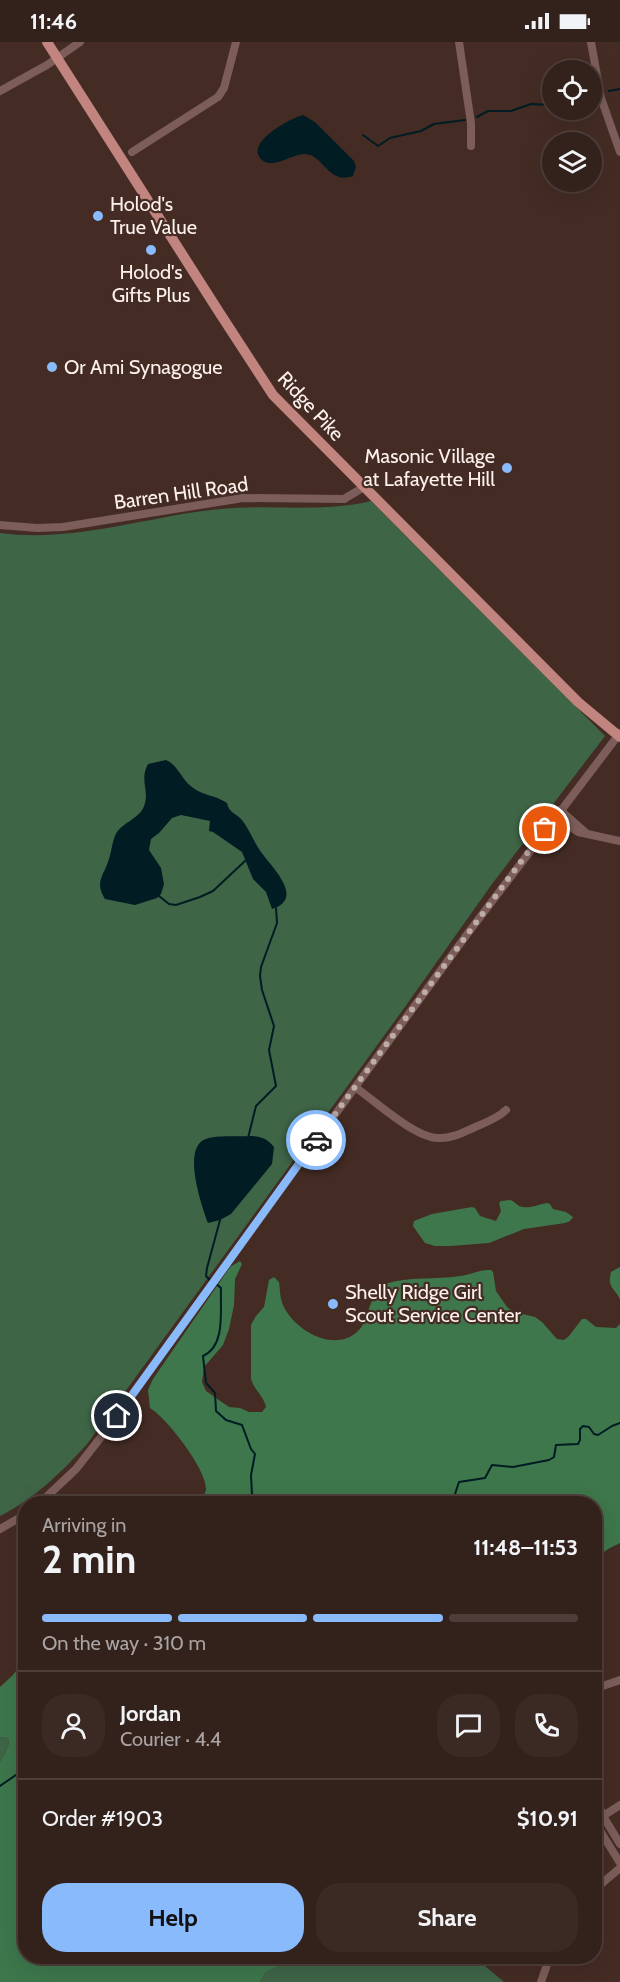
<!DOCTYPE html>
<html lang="en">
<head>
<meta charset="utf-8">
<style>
	body { margin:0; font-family:Cabin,sans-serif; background:#3b2924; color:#f1f3f6; height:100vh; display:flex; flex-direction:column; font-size:22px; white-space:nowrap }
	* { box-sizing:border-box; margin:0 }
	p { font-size:20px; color:#a9a3a3 }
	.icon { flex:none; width:33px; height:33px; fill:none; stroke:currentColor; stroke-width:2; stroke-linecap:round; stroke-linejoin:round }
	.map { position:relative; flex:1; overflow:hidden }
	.drawer { position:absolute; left:18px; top:1454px; width:584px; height:468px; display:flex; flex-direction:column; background:#33211b; border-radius:24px; box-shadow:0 6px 24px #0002,0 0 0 2px #4e3e3a }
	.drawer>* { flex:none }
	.tools { position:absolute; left:542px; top:18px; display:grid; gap:12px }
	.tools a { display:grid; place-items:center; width:60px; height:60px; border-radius:50%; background:#33211b; box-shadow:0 6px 24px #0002,0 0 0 2px #4e3e3a; font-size:30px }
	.pin { position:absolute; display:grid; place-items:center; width:51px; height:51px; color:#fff; margin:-26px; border:3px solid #fff; border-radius:50%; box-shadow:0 2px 6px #0007 }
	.courier { position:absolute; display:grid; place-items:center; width:60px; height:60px; margin:-30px; border:4px solid #89bafc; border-radius:50%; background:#fff; color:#222; box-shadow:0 2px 8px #0007 }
	.summary em { font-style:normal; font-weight:700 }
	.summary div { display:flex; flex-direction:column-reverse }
	.summary { display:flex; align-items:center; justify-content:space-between; height:102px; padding:0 24px }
	h1 { font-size:39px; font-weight:700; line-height:45px }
	.bar { display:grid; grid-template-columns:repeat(4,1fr); gap:9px 6px; align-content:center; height:72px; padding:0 24px }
	.bar i { height:8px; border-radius:4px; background:#4e3e3a }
	.bar .active { background:#89bafc }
	.bar p { grid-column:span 4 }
	.line { display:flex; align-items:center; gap:15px; padding:0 24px; border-top:2px solid #4e3e3a }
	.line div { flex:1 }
	.round { display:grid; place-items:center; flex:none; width:63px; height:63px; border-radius:24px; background:#3b2924 }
	.cta { display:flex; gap:12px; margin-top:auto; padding:12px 24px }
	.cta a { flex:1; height:69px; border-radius:24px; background:#89bafc; color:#111; font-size:24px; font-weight:700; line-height:69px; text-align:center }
	.cta a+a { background:#3b2924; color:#f1f3f6 }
	.status { display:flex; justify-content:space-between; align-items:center; height:42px; padding:0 30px; background:#33211b; direction:ltr }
	.status svg { height:16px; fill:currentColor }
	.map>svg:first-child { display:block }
	.green { fill:#3f6547 }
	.forest { fill:#3e774c }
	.water { fill:#011c23 }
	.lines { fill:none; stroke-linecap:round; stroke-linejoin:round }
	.stream { stroke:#011c23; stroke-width:2 }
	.minor { stroke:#7c5d59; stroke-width:8 }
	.major { stroke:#c2847e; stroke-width:10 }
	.done { stroke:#bdaca7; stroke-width:6; stroke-dasharray:0 10.8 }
	.route { stroke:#89bafc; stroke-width:8 }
	.poi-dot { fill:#89bafc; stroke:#442c24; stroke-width:2 }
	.labels { text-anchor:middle; stroke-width:4.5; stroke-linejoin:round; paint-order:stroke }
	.poi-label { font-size:20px; fill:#fef1ed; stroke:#442c24; text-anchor:start }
	.street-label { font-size:20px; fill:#fef1ed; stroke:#442c24 }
</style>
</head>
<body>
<div class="status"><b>11:46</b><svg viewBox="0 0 49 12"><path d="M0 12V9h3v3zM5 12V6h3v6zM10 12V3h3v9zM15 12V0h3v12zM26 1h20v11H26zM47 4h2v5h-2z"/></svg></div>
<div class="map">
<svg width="620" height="1940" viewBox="0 0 620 1940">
	<rect width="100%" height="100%" fill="#442c24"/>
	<path class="green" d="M371,459L605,694L492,842L402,969L87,1402C62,1430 34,1457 0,1474V491C75,501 147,474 221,467C271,462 322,471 371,459Z
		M0,1695L7,1696L9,1698L8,1705L0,1720Z
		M292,1914H473L504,1940H260L265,1931L284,1921Z"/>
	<path class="forest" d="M510,1158C514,1159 516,1162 519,1164C528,1168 539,1162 547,1161L550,1162L553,1167L566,1170L573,1175L570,1179L565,1181L524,1187L489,1201L451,1204H435L425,1201L413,1184L414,1179L432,1172L472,1165L475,1166L480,1174L496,1179L501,1169L499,1161L501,1159Z
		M240,1219L242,1222L235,1237L234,1263L229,1287L223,1303L204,1325L202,1340L206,1349L229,1365L240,1366L249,1370H262L266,1365C264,1354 254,1348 251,1337V1283L256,1274L264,1265L269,1238L274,1235L279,1240C280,1247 280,1256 283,1263C294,1288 333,1311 357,1290C367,1281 367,1268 373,1257C376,1252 381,1247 385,1242C409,1234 435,1238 460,1234C471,1233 480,1227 491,1228L493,1230L496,1249L507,1265L514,1270L535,1275L542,1280L557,1297L564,1298L569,1294L582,1277H586L596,1285L616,1286L620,1282V1501L608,1507L594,1517V1461H200C202,1457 205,1452 206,1448C208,1429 166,1375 150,1366L148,1348L153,1337L230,1225Z
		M620,1225V1257C614,1245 607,1246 611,1230Z
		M25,1618L26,1914H292L284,1921L265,1931L260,1940H0V1720L8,1705L9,1698L7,1696L0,1695V1645L12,1634Z"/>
	<path class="water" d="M303,73L315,80L354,119L356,125L353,134C328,143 324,113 305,112C293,111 272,129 261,117C245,100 291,76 303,73Z
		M166,718C178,723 181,737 192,745C203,754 216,753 227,761C229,771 236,771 242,778C249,787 253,798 259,807C269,823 307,856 272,867L266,850L253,837L242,810L213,790L209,789L210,779L181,773L172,776L159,791L151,797L149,808L161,826L164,842L161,852L157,856L135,863L105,857C94,839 104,834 109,817C112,808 112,798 117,790C124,780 140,776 144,764C150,750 139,738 148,722Z
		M249,1094C260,1094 267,1096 274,1105L272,1122L231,1172L220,1178L208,1181C202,1165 181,1105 206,1097C215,1093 237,1095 249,1094Z"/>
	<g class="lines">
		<path class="stream" d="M609,49L620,47
			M591,51H593
			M477,75L488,69H511L531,62L552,63
			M363,93L378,104L390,96L421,89L434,82L465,78
			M159,854L169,862L176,863L200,855L213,849L245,819
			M248,1096L256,1064L276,1044L269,1008L274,984L262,948L260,934L261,925L277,881L276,866
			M210,1238L206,1234L207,1226L220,1178
			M215,1241L221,1246C220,1268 226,1304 203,1314L206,1341L215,1351L216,1369L226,1378L242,1383L251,1407L255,1412L251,1433L252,1453L267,1461
			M431,1461C438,1457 442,1457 450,1459L453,1458L459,1440L485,1436L492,1423L513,1425L549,1418L554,1415L556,1403L578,1402L580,1398V1387L583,1384L589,1385L594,1392L598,1393L612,1384L620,1381
			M0,1744L26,1726"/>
		<path class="minor" d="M459,0L471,81V104
			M591,0L601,56L620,110
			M0,49L47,23L80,0
			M132,110L218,55L224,46L236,0
			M0,483L37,486L63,485L243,456L344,457L364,445
			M560,768L586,791
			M555,775L578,790L620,799
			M355,1045C375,1059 415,1096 438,1096C450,1097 462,1091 473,1086C484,1081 497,1077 506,1068
			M40,1461L76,1427L105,1390L304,1115L468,891L620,691
			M0,1487L26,1472
			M594,1647L620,1638
			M594,1754L598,1761L603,1774L620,1802
			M600,1776L620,1763
			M594,1779L620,1821
			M594,1848L620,1826
			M541,1940L550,1914"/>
		<path class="major" d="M47,0L219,270L273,353L578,660L620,695"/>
	</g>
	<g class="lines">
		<path class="done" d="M316,1098L545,787"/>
		<path class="route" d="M117,1374L316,1098"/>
	</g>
	<g class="poi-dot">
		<circle cx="98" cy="174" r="6"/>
		<circle cx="151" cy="208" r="6"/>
		<circle cx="52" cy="325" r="6"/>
		<circle cx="507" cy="426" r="6"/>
		<circle cx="333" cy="1262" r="6"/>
	</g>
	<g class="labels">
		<g class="poi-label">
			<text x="110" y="169">Holod's<tspan x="110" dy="23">True Value</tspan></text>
			<text x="151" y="237" text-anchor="middle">Holod's<tspan x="151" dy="23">Gifts Plus</tspan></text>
			<text x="64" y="332">Or Ami Synagogue</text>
			<text x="495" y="421" text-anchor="end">Masonic Village<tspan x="495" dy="23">at Lafayette Hill</tspan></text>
			<text x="345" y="1257">Shelly Ridge Girl<tspan x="345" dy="23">Scout Service Center</tspan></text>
		</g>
		<g class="street-label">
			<text transform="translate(311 364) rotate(47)" y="7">Ridge Pike</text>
			<text transform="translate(181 451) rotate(-8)" y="7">Barren Hill Road</text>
		</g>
	</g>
</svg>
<div class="tools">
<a><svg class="icon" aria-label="locate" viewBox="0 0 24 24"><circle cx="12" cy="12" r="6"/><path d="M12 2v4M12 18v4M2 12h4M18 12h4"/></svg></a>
<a><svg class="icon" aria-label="layers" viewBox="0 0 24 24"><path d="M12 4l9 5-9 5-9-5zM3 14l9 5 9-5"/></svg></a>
</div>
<div class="pin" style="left:545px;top:787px;background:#ea580c"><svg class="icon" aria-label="bag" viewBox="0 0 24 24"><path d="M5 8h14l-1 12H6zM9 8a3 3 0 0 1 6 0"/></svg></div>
<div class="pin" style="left:117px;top:1374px;background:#1f2937"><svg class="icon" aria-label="home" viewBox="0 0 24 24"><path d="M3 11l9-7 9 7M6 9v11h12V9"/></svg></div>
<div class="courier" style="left:316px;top:1098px"><svg class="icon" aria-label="car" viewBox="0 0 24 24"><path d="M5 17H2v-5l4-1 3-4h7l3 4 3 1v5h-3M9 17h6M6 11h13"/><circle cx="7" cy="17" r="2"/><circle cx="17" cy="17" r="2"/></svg></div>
<section class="drawer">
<div class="summary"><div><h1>2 min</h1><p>Arriving in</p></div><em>11:48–11:53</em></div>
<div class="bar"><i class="active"></i><i class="active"></i><i class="active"></i><i></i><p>On the way · 310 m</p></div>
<div class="line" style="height:108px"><a class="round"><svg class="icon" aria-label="person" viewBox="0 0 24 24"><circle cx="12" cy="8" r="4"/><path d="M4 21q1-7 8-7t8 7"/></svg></a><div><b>Jordan</b><p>Courier · 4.4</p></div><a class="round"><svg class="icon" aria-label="chat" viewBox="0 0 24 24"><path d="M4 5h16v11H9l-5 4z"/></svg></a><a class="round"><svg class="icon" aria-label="phone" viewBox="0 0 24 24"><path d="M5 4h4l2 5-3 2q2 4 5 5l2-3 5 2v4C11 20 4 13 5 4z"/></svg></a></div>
<div class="line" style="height:78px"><div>Order #1903</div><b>$10.91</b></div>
<div class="cta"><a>Help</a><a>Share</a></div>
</section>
</div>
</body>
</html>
